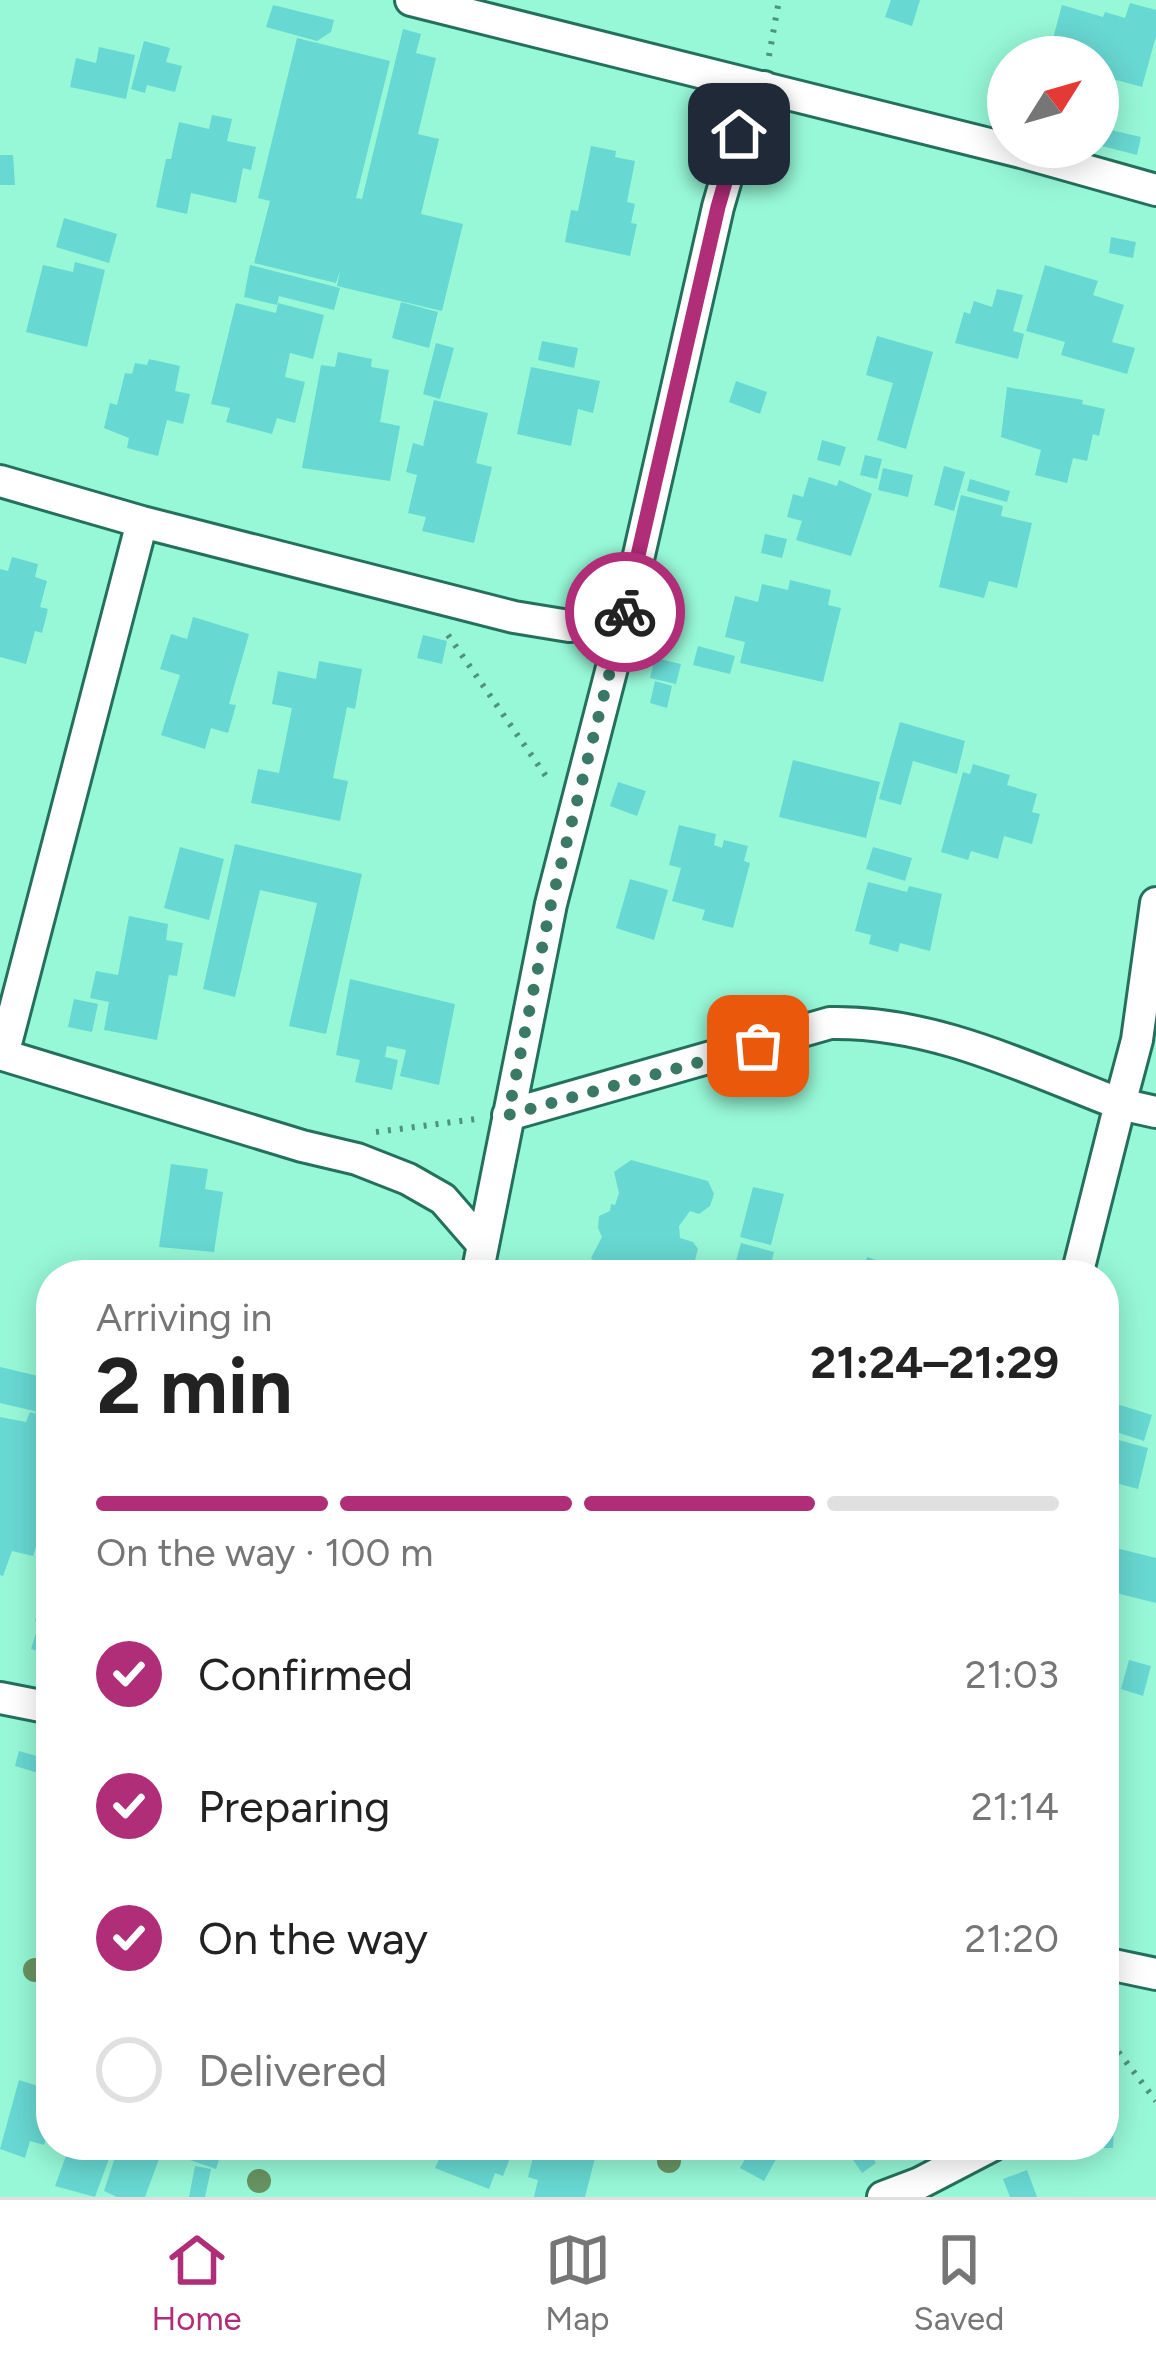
<!DOCTYPE html>
<html lang="en">
<head>
<meta charset="utf-8">
<style>
	body { margin:0; font-family:Figtree,sans-serif; background:#f6f6f6; color:#222; height:100vh; display:flex; flex-direction:column; font-size:45px; white-space:nowrap }
	* { box-sizing:border-box; margin:0 }
	p { font-size:39px; color:#767676 }
	.icon { flex:none; width:66px; height:66px; fill:none; stroke:currentColor; stroke-width:2; stroke-linecap:round; stroke-linejoin:round }
	.map { position:relative; flex:1; overflow:hidden }
	.details { position:absolute; left:36px; top:1260px; width:1083px; height:900px; display:flex; flex-direction:column; background:#fff; border-radius:48px; box-shadow:0 6px 30px #0003 }
	.details>* { flex:none }
	.needle { width:78px; rotate:53deg }
	.buttons { position:absolute; left:987px; top:36px; display:grid; gap:24px }
	.buttons a { display:grid; place-items:center; width:132px; height:132px; border-radius:50%; background:#fff; box-shadow:0 6px 30px #0003; font-size:60px }
	.pin { position:absolute; display:grid; place-items:center; width:102px; height:102px; color:#fff; margin:-51px; border-radius:24px; box-shadow:0 6px 18px #0006 }
	.courier { position:absolute; display:grid; place-items:center; width:120px; height:120px; margin:-60px; border:9px solid #b02d77; border-radius:50%; background:#fff; color:#222; box-shadow:0 3px 15px #0007 }
	.head em { font-style:normal; font-weight:700 }
	.head div { display:flex; flex-direction:column-reverse }
	.head { display:flex; align-items:center; justify-content:space-between; height:204px; padding:0 60px }
	h1 { font-size:78px; font-weight:700; line-height:90px }
	.bar { display:grid; grid-template-columns:repeat(4,1fr); gap:18px 12px; align-content:center; height:144px; padding:0 60px }
	.bar i { height:15px; border-radius:9px; background:#e0e0e0 }
	.bar .active { background:#b02d77 }
	.bar p { grid-column:span 4 }
	ol { padding:0 60px; list-style:none }
	li { display:flex; align-items:center; gap:36px; height:132px }
	li p { margin-inline-start:auto }
	li .icon { padding:12px; border-radius:50%; background:#b02d77; color:#fff; stroke-width:4 }
	li:last-child { color:#767676 }
	li i { width:66px; height:66px; border:6px solid #e0e0e0; border-radius:50% }
	.menu { display:flex; justify-content:space-around; align-items:center; height:168px; border-top:3px solid #e0e0e0; background:#fff; font-size:33px; color:#767676 }
	.menu a { display:grid; justify-items:center; gap:6px }
	.menu .active { color:#b02d77 }
	.map>svg:first-child { display:block }
	.building { fill:#68d8d2 }
	.lines { fill:none; stroke-linecap:round; stroke-linejoin:round }
	.minor-casing { stroke:#24705b; stroke-width:36 }
	.path { stroke:#4d937d; stroke-width:6; stroke-dasharray:3 9; stroke-linecap:butt }
	.minor { stroke:#fff; stroke-width:30 }
	.tree { fill:#689462 }
	.done { stroke:#3a7966; stroke-width:12; stroke-dasharray:0 21.6 }
	.route { stroke:#b02d77; stroke-width:15 }
</style>
</head>
<body>
<div class="map">
<svg width="1156" height="2197" viewBox="0 0 1156 2197">
	<rect width="100%" height="100%" fill="#97f8d8"/>
	<path class="building" d="M891,0H920L912,26L885,17Z
		M1130,3L1156,10V36L1142,87L1098,75V57H1048L1062,5L1103,17L1105,12L1125,18Z
		M273,5L334,20L331,32L317,41L266,27Z
		M403,29L421,34L416,53L436,58L418,134L439,139L421,214L463,224L442,311L337,286L340,271L336,283L254,263L270,201L258,198L297,38L390,61L356,198L362,199Z
		M144,41L170,48L166,62L182,66L175,92L147,85L145,93L131,89Z
		M99,47L135,55L126,99L70,87L76,58L96,63Z
		M212,115L232,119L227,141L256,147L251,170L243,168L236,203L191,193L187,214L156,207L166,159H171L179,122L209,129Z
		M1098,127L1141,137L1137,155L1098,145Z
		M591,146L616,151L615,157L635,161L627,202L635,204L631,223L637,224L630,256L565,242L571,210L578,211Z
		M0,155H13L15,185H0Z
		M64,218L117,234L109,263L56,247Z
		M1111,237L1136,242L1133,258L1109,253Z
		M75,262L105,270L87,347L26,332L43,265L73,272Z
		M250,265L340,288L334,310L279,296L277,305L244,297Z
		M1045,265L1098,281L1093,295L1124,305L1112,342L1135,348L1127,374L1061,355L1065,342L1026,331Z
		M997,289L1023,295L1013,331L1024,334L1018,359L955,343L964,312L970,314L974,301L992,307Z
		M401,302L438,312L429,348L392,338Z
		M236,303L276,313L278,303L324,315L313,359L290,353L285,377L305,382L295,423L277,418L272,434L226,422L230,408L211,404Z
		M877,336L933,352L906,449L877,440L893,383L866,375Z
		M542,341L578,348L574,368L538,360Z
		M436,343L454,348L440,399L423,394Z
		M338,352L372,359L371,367L389,370L380,422L400,426L390,481L302,468L321,365L335,367Z
		M149,359L180,366L175,391L190,394L183,424L167,420L158,456L127,448L129,438L104,428L110,403L117,405L125,373L132,374L135,363L147,365Z
		M531,367L600,381L593,413L578,409L571,446L517,434Z
		M736,381L767,392L760,414L729,402Z
		M1007,387L1083,400L1082,404L1105,409L1099,436L1093,434L1087,461L1073,458L1067,483L1035,475L1041,450L1001,437Z
		M434,400L488,413L476,463L492,467L474,543L422,531L426,517L408,513L417,475L406,472L413,443L423,446Z
		M822,440L846,447L840,466L817,460Z
		M865,455L882,459L877,479L860,475Z
		M944,466L965,472L954,511L934,505Z
		M883,468L913,475L908,497L878,490Z
		M809,477L837,486L839,480L872,494L851,556L796,540L802,521L787,517L793,494L803,497Z
		M970,479L1010,491L1007,502L967,491Z
		M961,495L1003,506L1001,516L1032,523L1017,588L989,581L984,598L939,587Z
		M765,534L787,539L782,558L761,553Z
		M12,557L38,564L35,577L47,581L40,607L48,609L42,633L35,631L26,664L0,657V569L8,571Z
		M790,580L831,590L828,605L841,608L823,682L740,663L745,642L725,637L735,596L758,602L762,584L788,590Z
		M193,617L249,634L229,704L236,705L228,733L211,728L205,749L161,735L180,675L160,669L171,634L187,639Z
		M423,635L447,641L442,664L417,658Z
		M698,646L735,656L730,674L693,665Z
		M655,658L681,664L676,684L650,678Z
		M319,661L362,669L355,709L347,707L333,778L348,781L340,821L251,803L258,769L279,773L292,708L272,704L278,671L316,679Z
		M655,681L672,686L667,708L650,703Z
		M900,722L965,741L957,774L913,761L901,805L879,799Z
		M793,760L880,782L866,838L779,817Z
		M973,764L1010,775L1007,785L1037,794L1032,812L1040,814L1032,844L1004,836L998,859L971,851L968,860L941,852L963,772L970,774Z
		M618,782L646,791L637,816L610,806Z
		M679,825L716,834L714,845L722,848L724,840L748,846L744,861L750,863L733,928L702,920L705,910L672,901L681,868L669,865Z
		M235,844L362,874L326,1034L289,1026L317,903L260,890L235,997L203,989Z
		M180,847L224,859L209,920L164,908Z
		M873,847L912,858L905,881L866,869Z
		M630,879L668,890L654,940L616,928Z
		M868,882L907,892L909,886L942,894L930,951L900,943L898,952L869,944L871,935L855,931Z
		M129,916L168,924L166,940L183,943L177,976L169,975L157,1040L104,1030L109,1002L90,998L96,971L118,975Z
		M350,979L455,1004L439,1085L400,1076L406,1050L387,1046L385,1057L398,1060L392,1090L355,1082L360,1060L336,1055Z
		M74,999L98,1004L92,1032L68,1027Z
		M631,1160L708,1181L714,1194L710,1206L699,1214L690,1211L679,1226L680,1238L693,1242L698,1249L691,1275H606L600,1273L601,1268L591,1258L602,1237L598,1228L599,1216L610,1211L611,1204L615,1205L619,1193L614,1172Z
		M171,1164L208,1169L205,1189L223,1192L214,1252L159,1247Z
		M753,1187L784,1194L771,1245L740,1237Z
		M741,1243L774,1252L768,1275H732Z
		M867,1257L894,1266L892,1275H861Z
		M0,1367L51,1379V1415L0,1403Z
		M1104,1400L1152,1415L1144,1441L1104,1428Z
		M30,1412L51,1418V1523L44,1521L33,1556L12,1551L3,1576L0,1575V1417L26,1422Z
		M1104,1436L1148,1448L1138,1489L1104,1480Z
		M1104,1545L1156,1558V1603L1104,1590Z
		M49,1565H51V1626L35,1621Z
		M38,1627L51,1631L50,1655L31,1649Z
		M1129,1660L1151,1666L1143,1696L1121,1689Z
		M19,1751L51,1760L48,1776L15,1766Z
		M19,2080L51,2090V2124L44,2145L30,2141L25,2158L0,2149Z
		M1104,2107H1115L1113,2148H1104Z
		M70,2145H114L95,2197L55,2186Z
		M119,2145L159,2159L145,2197H117L104,2191Z
		M192,2145L223,2147L216,2169L187,2159Z
		M432,2145H515L503,2176L495,2173L489,2189L435,2168L439,2159L428,2155Z
		M548,2145H578L597,2150L585,2197H534L538,2180L528,2177L536,2146L547,2149Z
		M753,2145H772L781,2150L764,2181L740,2168Z
		M865,2145L876,2163L862,2173L849,2154Z
		M195,2166L211,2169L205,2197H189Z
		M1027,2170L1037,2197H1010L1003,2179Z"/>
	<g class="lines">
		<defs>
			<path id="minor" d="M411,0L1021,152L1156,190
				M0,481L142,522L514,617L569,626L624,621
				M0,1054L302,1146L357,1159L408,1179L443,1199L483,1245
				M3,1055L142,522
				M508,1115L830,1023C933,1021 1026,1068 1120,1104L1137,1040L1156,903
				M477,1275L551,904L624,621L718,207L739,134L764,87
				M1077,1275L1120,1104L1156,1112
				M0,1698L51,1708
				M1104,1963L1156,1974
				M883,2197L920,2183L993,2145"/>
		</defs>
		<use href="#minor" class="minor-casing"/>
		<path class="path" d="M769,56L779,0
			M448,635L550,782
			M376,1132L476,1119
			M1104,2033L1156,2101"/>
		<use href="#minor" class="minor"/>
	</g>
	<g class="tree">
		<circle cx="35" cy="1970" r="12"/>
		<circle cx="669" cy="2161" r="12"/>
		<circle cx="259" cy="2181" r="12"/>
	</g>
	<g class="lines">
		<path class="done" d="M625,612L551,904L508,1115L758,1046"/>
		<path class="route" d="M625,612L718,207L739,134"/>
	</g>
</svg>
<div class="buttons">
<a><svg class="needle" viewBox="-14 -14 28 28"><path d="M0-13l5 13h-10z" fill="#e53935"/><path d="M0 13l5-13h-10z" fill="#767676"/></svg></a>
</div>
<div class="pin" style="left:758px;top:1046px;background:#ea580c"><svg class="icon" aria-label="bag" viewBox="0 0 24 24"><path d="M5 8h14l-1 12H6zM9 8a3 3 0 0 1 6 0"/></svg></div>
<div class="pin" style="left:739px;top:134px;background:#1f2937"><svg class="icon" aria-label="home" viewBox="0 0 24 24"><path d="M3 11l9-7 9 7M6 9v11h12V9"/></svg></div>
<div class="courier" style="left:625px;top:612px"><svg class="icon" aria-label="bike" viewBox="0 0 24 24"><circle cx="6" cy="16" r="4"/><circle cx="18" cy="16" r="4"/><path d="M6 16l4-8h5l3 8M10 8l3 8H6M13 5h3"/></svg></div>
<section class="details">
<div class="head"><div><h1>2 min</h1><p>Arriving in</p></div><em>21:24–21:29</em></div>
<div class="bar"><i class="active"></i><i class="active"></i><i class="active"></i><i></i><p>On the way · 100 m</p></div>
<ol>
<li><svg class="icon" aria-label="check" viewBox="0 0 24 24"><path d="M5 12l5 5 9-10"/></svg>Confirmed<p>21:03</p></li>
<li><svg class="icon" aria-label="check" viewBox="0 0 24 24"><path d="M5 12l5 5 9-10"/></svg>Preparing<p>21:14</p></li>
<li><svg class="icon" aria-label="check" viewBox="0 0 24 24"><path d="M5 12l5 5 9-10"/></svg>On the way<p>21:20</p></li>
<li><i></i>Delivered</li>
</ol>
</section>
</div>
<nav class="menu">
<a class="active"><svg class="icon" aria-label="home" viewBox="0 0 24 24"><path d="M3 11l9-7 9 7M6 9v11h12V9"/></svg>Home</a>
<a><svg class="icon" aria-label="map" viewBox="0 0 24 24"><path d="M3 6l6-2 6 2 6-2v14l-6 2-6-2-6 2zM9 4v14M15 6v14"/></svg>Map</a>
<a><svg class="icon" aria-label="saved" viewBox="0 0 24 24"><path d="M7 4h10v16l-5-4-5 4z"/></svg>Saved</a>
</nav>
</body>
</html>
